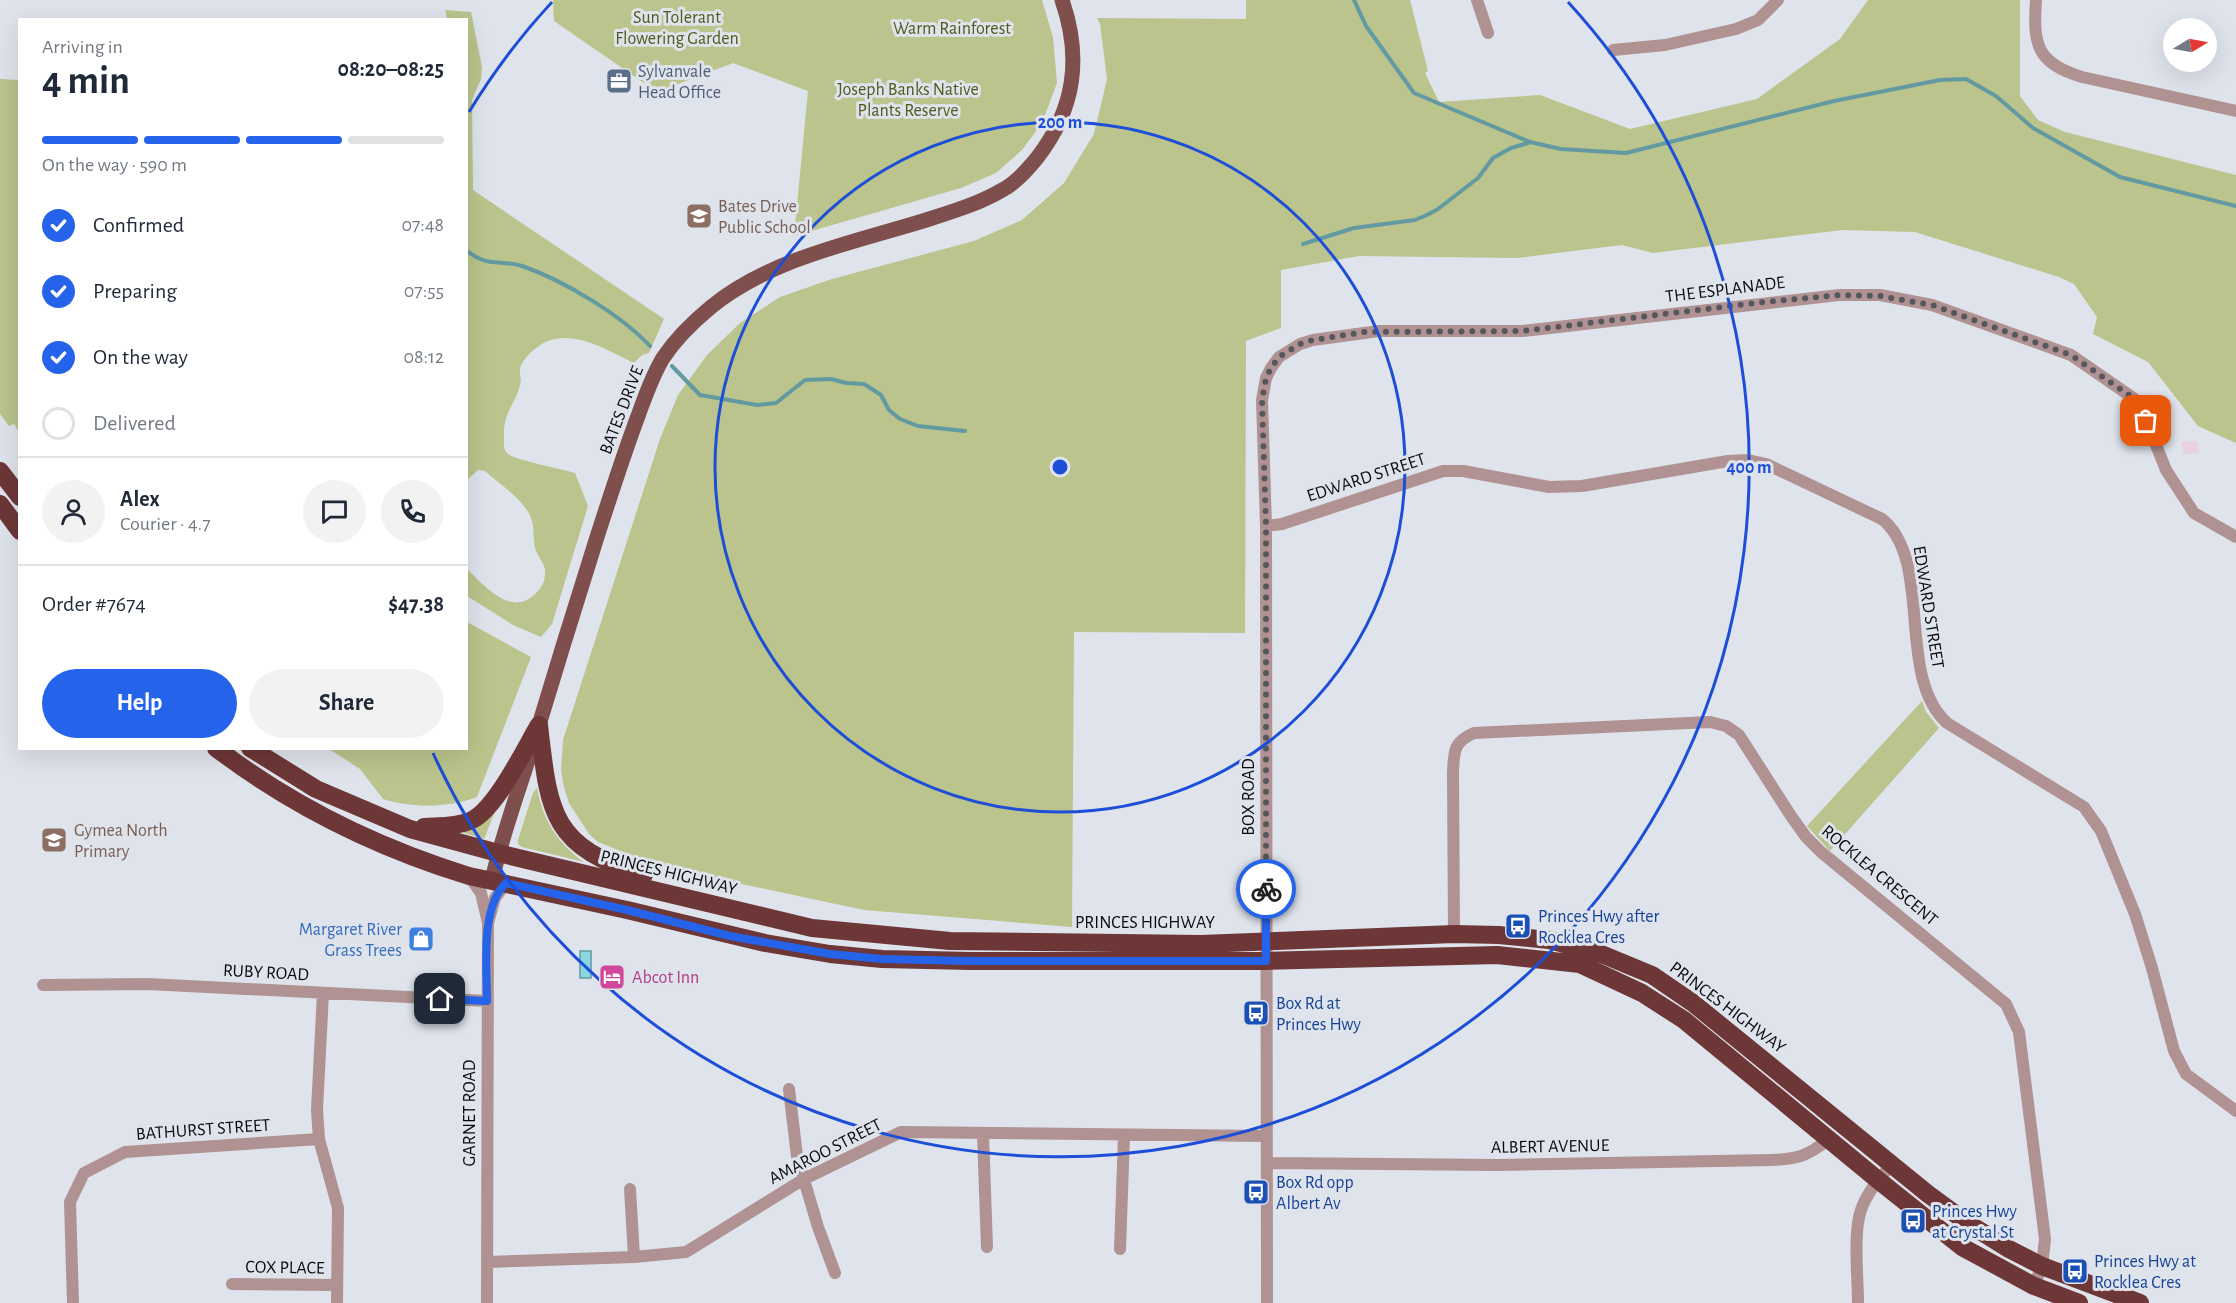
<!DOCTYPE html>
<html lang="en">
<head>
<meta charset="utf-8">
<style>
	body { margin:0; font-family:"Alegreya Sans",sans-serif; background:#f2f2f3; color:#1f2937; height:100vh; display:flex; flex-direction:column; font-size:22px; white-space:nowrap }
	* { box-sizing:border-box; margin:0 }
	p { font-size:20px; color:#747a83 }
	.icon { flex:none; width:33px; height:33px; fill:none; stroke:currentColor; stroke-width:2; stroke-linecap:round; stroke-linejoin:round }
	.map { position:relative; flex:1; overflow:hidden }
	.drawer { position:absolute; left:18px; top:18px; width:450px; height:732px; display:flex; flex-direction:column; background:#fff; border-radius:0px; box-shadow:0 6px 24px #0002 }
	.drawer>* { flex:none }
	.needle { width:39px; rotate:80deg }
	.tools { position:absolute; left:2163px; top:18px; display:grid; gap:12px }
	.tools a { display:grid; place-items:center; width:54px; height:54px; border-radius:50%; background:#fff; box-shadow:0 6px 24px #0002; font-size:30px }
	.pin { position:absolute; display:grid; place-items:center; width:51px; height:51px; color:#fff; margin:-26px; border-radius:12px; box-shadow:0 3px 9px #0006 }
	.courier { position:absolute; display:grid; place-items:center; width:60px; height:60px; margin:-30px; border:4px solid #2563eb; border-radius:50%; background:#fff; color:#222; box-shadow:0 2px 8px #0007 }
	.overview em { font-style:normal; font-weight:600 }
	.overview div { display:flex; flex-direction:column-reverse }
	.overview { display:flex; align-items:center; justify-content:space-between; height:102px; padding:0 24px }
	h1 { font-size:39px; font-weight:600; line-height:45px }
	.bar { display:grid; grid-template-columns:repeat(4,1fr); gap:9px 6px; align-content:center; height:72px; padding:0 24px }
	.bar i { height:8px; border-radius:4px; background:#e0e1e3 }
	.bar .current { background:#2563eb }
	.bar p { grid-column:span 4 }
	.line { display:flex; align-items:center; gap:15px; padding:0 24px; border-top:2px solid #e0e1e3 }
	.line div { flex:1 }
	.round { display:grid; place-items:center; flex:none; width:63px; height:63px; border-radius:32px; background:#f2f2f3 }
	ol { padding:0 24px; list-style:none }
	li { display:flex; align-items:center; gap:18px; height:66px }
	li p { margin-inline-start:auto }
	li .icon { padding:6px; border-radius:50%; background:#2563eb; color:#fff; stroke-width:4 }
	li:last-child { color:#747a83 }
	li i { width:33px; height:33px; border:3px solid #e0e1e3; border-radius:50% }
	.action { display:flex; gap:12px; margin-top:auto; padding:12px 24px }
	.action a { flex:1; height:69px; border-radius:36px; background:#2563eb; color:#fff; font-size:24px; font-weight:600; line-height:69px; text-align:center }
	.action a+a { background:#f2f2f3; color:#1f2937 }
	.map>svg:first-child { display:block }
	.industrial { fill:#e9d1dd }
	.green { fill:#bac48c }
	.water { fill:#89d7e0; stroke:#639aa1; stroke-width:1.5 }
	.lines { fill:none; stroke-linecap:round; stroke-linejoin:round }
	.stream { stroke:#639aa1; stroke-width:4 }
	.minor { stroke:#af9291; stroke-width:12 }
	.major { stroke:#7f4f4e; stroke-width:15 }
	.highway { stroke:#6d3637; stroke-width:18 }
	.done { stroke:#55575c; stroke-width:6; stroke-dasharray:0 10.8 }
	.route { stroke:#2563eb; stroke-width:8 }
	.ring { fill:none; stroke:#1d4ed8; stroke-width:3 }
	.labels { text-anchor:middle; stroke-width:6; stroke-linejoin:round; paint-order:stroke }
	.park-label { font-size:18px; fill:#515a1b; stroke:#dfe3eb }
	.service-label { font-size:18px; fill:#4e5e75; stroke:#dfe3eb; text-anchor:start }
	.education-label { font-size:18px; fill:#785e54; stroke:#dfe3eb; text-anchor:start }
	.street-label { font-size:18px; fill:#0b0c0f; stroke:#dfe3eb }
	.transit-label { font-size:18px; fill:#164399; stroke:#dfe3eb; text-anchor:start }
	.shop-label { font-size:18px; fill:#366cbe; stroke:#dfe3eb; text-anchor:end }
	.hotel-label { font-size:18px; fill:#b23c85; stroke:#dfe3eb; text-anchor:start }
	.centre { fill:#1d4ed8; stroke:#dfe3eb; stroke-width:3 }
	.ring-label { font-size:18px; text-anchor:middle; font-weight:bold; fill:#1d4ed8; stroke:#dfe3eb; stroke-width:6; stroke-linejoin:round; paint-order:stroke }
</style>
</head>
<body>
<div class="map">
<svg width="2236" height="1303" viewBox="0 0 2236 1303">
	<rect width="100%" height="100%" fill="#dfe3eb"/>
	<path class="industrial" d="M2197,441L2199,452L2184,455L2181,442Z"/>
	<path class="green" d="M553,0H1042L1053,37L1057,83L1042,123L1022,150L996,173L961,188L794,236L808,91L733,63L657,92L554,21Z
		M1246,0H1410L1428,71L1425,73L1439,102L1540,95L1630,129L1757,99L1840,39L1868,0H2020V96L2038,120L2065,132L2236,175V443L2198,426L2148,362L2093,334L2097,317L2074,284L2059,277L1915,232L1842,230L1653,253L1622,245L1517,258L1359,256L1281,270V328L1246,341L1245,633L1074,632L1072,927L864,910L658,866L598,842L589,834L569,803L564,787L561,770L563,740L660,439L678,395L707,355L740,323L780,297L832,279L974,241L1022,220L1064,183L1094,134L1107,79L1100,24L1097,18L1246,19Z
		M445,10L471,12L482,67L481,79L472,100L473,190L664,319L649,353L642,355L634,363C608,351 580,332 551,340C541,343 531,351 525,359C515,373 523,373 520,385C515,406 503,411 504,437C504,443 503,450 508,454C516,460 561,469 575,473L588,506L552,624L541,637L513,625L467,596V569C484,585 511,618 535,594C541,589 545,582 545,574C546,565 540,560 537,553C532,543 535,531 532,521C526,500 500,485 485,471L478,470L467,480L466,20L447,19Z
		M0,79L19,80V432L14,424L9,426L0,414Z
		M467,622L531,657L477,797C449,808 411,808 383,799L360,769L329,749L466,748Z
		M1922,701L1926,712L1939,728L1830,851L1807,826Z
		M537,788C543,820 557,843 584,862L522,847L518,844V840L533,793Z
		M496,809L484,839L464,833L465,831Z"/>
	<path class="water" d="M580,951H591V978H580Z"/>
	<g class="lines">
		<path class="stream" d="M1354,0L1366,26L1414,93L1530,142L1561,149L1626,153L1834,101L1940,80L1966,79L1996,96L2033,128L2120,177L2236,206
			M1303,244L1354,228L1415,220L1427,215L1438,209L1478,178L1493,158L1511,148L1528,143
			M466,250C487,268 499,259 522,266C563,280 621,315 650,346
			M672,366L700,395L757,405L776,403L805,380L831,379L846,383L864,384L881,395L889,410L900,419L918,426L965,431"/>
		<path class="minor" d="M1477,0L1488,33
			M2036,0C2033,44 2036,63 2082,77L2236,111
			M1613,50L1665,45L1736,29L1758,20L1778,0
			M1266,526L1282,524L1443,471H1463L1549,487L1582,486L1728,461L1748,460L1766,464L1882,519C1934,561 1895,676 1947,723L2084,807L2101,831L2135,914L2152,968L2174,1051L2186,1074L2236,1111
			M469,876L481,893L488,923L487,1303
			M488,923L495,898L506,883
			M1454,934L1453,773C1454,752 1453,742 1474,733L1710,722L1726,726L1739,735L1791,816L1806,837L1821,852L2006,1004L2019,1032L2045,1239L2042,1266L2034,1286
			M43,985L148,984L487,1001
			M323,993L317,1110L319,1139L338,1208L337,1303
			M789,1089L797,1156L818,1227L835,1273
			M983,1135L987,1247
			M1267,1163L1499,1165L1772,1160C1798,1159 1807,1156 1828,1140
			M630,1189L634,1257
			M1120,1249L1124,1136
			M487,1262L634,1257L686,1252L804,1179L901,1132L1266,1136
			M232,1284L337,1285
			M73,1303L70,1202L84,1173L125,1152L319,1139
			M1267,1303L1266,526L1262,400L1266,378L1271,368L1279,357L1300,344L1313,340L1379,331H1523L1839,295H1880L1932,305L2071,355L2139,402L2166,470L2194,513L2236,537
			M1858,1303C1858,1277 1853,1233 1861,1210C1867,1192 1880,1178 1892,1164"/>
		<path class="major" d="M492,880C504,827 524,777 539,725C558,662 577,600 597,537C610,497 623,456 638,416C645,397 652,376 663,358C675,340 694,321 711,307C770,259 851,243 923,221C951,212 979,204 1004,189C1017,182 1028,169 1037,158C1075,109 1082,58 1062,0"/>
		<path class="highway" d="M0,471L20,497
			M0,504L20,531
			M539,725C549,813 551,847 644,875
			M216,748C292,806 378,848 469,876L627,910L765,943L830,954L882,959L971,961H1265L1497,955L1580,964L1642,993L1684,1020L1878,1180L1962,1247L2034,1286L2079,1303
			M250,748L316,789L410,829L498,853L812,928L950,941L1201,944L1454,934L1499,935L1549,940L1599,953L1652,975L1693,1003L1928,1194L1969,1224L2009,1249L2042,1266L2140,1303
			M424,827C440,826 455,827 470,821C495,811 524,750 539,725"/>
	</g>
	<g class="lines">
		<path class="done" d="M1266,889V526L1262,400L1266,378L1271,368L1279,357L1300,344L1313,340L1364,332L1523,331L1764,302L1839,295L1880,296L1932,305L2071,355L2139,402L2146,421"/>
		<path class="route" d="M440,999L487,1001C487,967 480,908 506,883L627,910L730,936L830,954L882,959L970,961H1266V889"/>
	</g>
	<g class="ring">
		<circle cx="1060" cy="467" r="345"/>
		<path d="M469 112A689 689 0 0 1 552 2M1568 2A689 689 0 1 1 433 753"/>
	</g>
	<defs>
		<symbol id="office-square" viewBox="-11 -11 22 22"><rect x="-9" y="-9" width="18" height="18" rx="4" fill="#5c6f8a" stroke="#dfe3eb"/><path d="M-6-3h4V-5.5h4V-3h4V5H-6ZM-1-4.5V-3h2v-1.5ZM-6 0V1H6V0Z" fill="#fff"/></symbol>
		<symbol id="school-square" viewBox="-11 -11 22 22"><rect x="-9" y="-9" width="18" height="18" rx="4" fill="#8d6e63" stroke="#dfe3eb"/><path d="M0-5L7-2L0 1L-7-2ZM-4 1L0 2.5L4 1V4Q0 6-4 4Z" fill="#fff"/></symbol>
		<symbol id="bus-square" viewBox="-11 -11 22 22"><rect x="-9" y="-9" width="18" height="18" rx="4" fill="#1a4fb4" stroke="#dfe3eb"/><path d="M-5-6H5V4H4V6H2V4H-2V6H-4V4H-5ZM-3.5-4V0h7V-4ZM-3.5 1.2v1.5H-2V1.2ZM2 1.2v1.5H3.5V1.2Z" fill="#fff"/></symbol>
		<symbol id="shop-square" viewBox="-11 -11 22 22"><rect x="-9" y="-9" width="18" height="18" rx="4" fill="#3f7fe0" stroke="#dfe3eb"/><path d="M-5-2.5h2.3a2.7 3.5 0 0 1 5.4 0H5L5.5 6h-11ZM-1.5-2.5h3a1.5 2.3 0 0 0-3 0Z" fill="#fff"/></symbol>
		<symbol id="hotel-square" viewBox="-11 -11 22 22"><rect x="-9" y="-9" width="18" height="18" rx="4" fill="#d1479c" stroke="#dfe3eb"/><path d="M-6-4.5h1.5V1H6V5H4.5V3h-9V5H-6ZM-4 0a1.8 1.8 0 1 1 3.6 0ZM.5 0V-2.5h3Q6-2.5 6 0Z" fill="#fff"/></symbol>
	</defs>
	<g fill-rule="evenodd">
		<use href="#office-square" x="604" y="66" width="30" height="30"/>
		<use href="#school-square" x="684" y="201" width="30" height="30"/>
		<use href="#school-square" x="39" y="825" width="30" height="30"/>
		<use href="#bus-square" x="1503" y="911" width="30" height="30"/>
		<use href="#shop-square" x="406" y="924" width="30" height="30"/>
		<use href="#hotel-square" x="597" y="962" width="30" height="30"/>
		<use href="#bus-square" x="1241" y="998" width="30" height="30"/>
		<use href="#bus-square" x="1241" y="1177" width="30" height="30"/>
		<use href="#bus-square" x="1898" y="1206" width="30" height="30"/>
		<use href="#bus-square" x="2060" y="1256" width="30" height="30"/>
	</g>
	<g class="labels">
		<g class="park-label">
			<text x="677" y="23">Sun Tolerant<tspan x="677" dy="21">Flowering Garden</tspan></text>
			<text x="952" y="34">Warm Rainforest</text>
			<text x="908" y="95">Joseph Banks Native<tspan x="908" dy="21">Plants Reserve</tspan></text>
		</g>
		<g class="service-label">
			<text x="638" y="77">Sylvanvale<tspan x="638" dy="21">Head Office</tspan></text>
		</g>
		<g class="education-label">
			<text x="718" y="212">Bates Drive<tspan x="718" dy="21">Public School</tspan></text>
			<text x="74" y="836">Gymea North<tspan x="74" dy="21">Primary</tspan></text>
		</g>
		<g class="street-label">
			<text transform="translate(1725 289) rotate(-7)" y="6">THE ESPLANADE</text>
			<text transform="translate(621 410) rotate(-69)" y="6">BATES DRIVE</text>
			<text transform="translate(1366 477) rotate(-18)" y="6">EDWARD STREET</text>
			<text transform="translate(1929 607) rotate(81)" y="6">EDWARD STREET</text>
			<text transform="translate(1248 797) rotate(-90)" y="6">BOX ROAD</text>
			<text transform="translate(669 872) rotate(14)" y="6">PRINCES HIGHWAY</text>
			<text transform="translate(1880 875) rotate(40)" y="6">ROCKLEA CRESCENT</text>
			<text x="1145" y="928">PRINCES HIGHWAY</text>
			<text transform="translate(266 972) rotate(3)" y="6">RUBY ROAD</text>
			<text transform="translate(1728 1007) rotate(37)" y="6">PRINCES HIGHWAY</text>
			<text transform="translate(469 1113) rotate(-90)" y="6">GARNET ROAD</text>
			<text transform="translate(203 1129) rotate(-4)" y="6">BATHURST STREET</text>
			<text transform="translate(1550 1146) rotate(-1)" y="6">ALBERT AVENUE</text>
			<text transform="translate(825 1151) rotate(-27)" y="6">AMAROO STREET</text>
			<text transform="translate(285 1267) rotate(1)" y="6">COX PLACE</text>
		</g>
		<g class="transit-label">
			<text x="1538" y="922">Princes Hwy after<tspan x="1538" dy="21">Rocklea Cres</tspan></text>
			<text x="1276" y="1009">Box Rd at<tspan x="1276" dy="21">Princes Hwy</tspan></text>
			<text x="1276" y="1188">Box Rd opp<tspan x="1276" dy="21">Albert Av</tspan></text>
			<text x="1932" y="1217">Princes Hwy<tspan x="1932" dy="21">at Crystal St</tspan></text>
			<text x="2094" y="1267">Princes Hwy at<tspan x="2094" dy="21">Rocklea Cres</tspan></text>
		</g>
		<g class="shop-label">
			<text x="402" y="935">Margaret River<tspan x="402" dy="21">Grass Trees</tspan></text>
		</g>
		<g class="hotel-label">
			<text x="632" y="983">Abcot Inn</text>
		</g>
	</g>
	<circle cx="1060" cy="467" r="9" class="centre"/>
	<g class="ring-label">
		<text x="1060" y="128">200 m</text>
		<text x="1749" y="473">400 m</text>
	</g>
</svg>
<div class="tools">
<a><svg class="needle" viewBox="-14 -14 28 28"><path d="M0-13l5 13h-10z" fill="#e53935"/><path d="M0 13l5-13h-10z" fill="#747a83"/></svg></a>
</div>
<div class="pin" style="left:2146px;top:421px;background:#ea580c"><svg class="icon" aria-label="bag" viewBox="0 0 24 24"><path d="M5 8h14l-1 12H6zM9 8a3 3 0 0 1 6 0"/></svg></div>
<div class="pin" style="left:440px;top:999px;background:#1f2937"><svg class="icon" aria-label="home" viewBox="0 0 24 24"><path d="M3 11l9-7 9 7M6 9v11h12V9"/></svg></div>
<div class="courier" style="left:1266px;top:889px"><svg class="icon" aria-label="bike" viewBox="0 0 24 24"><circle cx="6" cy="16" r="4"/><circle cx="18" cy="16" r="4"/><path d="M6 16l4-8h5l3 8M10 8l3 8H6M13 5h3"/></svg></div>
<section class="drawer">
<div class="overview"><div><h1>4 min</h1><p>Arriving in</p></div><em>08:20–08:25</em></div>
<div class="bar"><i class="current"></i><i class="current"></i><i class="current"></i><i></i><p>On the way · 590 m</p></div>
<ol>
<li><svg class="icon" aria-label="check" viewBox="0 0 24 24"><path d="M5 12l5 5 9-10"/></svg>Confirmed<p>07:48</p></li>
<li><svg class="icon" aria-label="check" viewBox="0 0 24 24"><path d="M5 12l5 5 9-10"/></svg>Preparing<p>07:55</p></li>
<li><svg class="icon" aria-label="check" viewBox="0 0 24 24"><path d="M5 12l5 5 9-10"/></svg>On the way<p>08:12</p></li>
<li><i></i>Delivered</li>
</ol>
<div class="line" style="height:108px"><a class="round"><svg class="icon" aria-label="person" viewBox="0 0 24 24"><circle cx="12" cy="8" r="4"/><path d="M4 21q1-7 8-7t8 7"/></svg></a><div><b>Alex</b><p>Courier · 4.7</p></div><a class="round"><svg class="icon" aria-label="chat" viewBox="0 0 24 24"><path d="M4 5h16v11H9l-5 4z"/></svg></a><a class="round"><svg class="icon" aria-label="phone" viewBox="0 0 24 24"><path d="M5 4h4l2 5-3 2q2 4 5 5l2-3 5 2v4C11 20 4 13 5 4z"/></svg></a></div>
<div class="line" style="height:78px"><div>Order #7674</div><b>$47.38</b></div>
<div class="action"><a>Help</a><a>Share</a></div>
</section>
</div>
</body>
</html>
